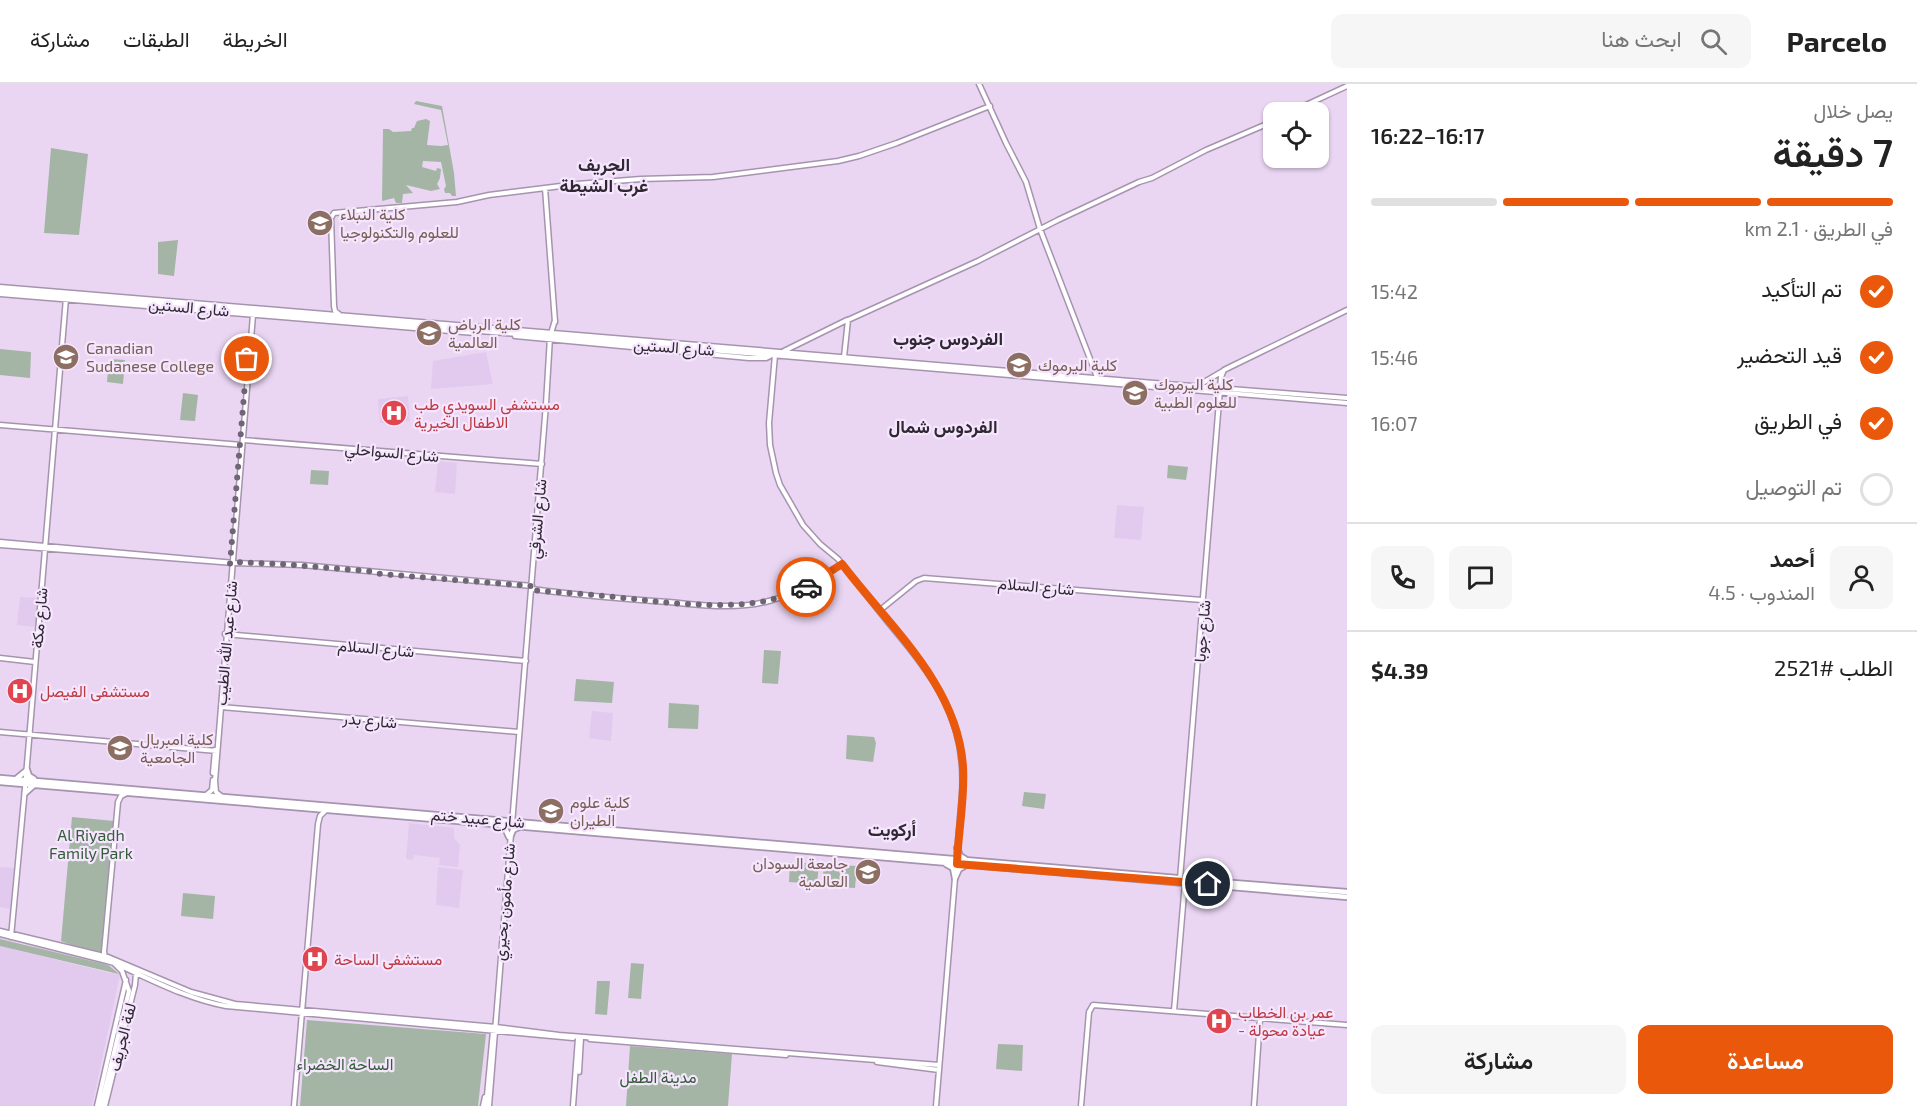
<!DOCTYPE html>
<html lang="ar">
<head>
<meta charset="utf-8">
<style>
	body { margin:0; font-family:"Exo 2",Vazirmatn,sans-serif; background:#f6f6f6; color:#222; direction:rtl; height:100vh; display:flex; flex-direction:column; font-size:22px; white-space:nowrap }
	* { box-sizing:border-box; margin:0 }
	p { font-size:20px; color:#767676 }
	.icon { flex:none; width:33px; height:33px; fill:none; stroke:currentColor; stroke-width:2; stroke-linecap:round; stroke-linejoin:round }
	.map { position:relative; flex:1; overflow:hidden; direction:ltr }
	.drawer { display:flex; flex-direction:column; background:#fff; width:570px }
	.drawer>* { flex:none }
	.fabs { position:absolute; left:1263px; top:18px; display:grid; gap:12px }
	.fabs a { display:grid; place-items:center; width:66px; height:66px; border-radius:12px; background:#fff; box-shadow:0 2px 4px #0004; font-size:30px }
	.pin { position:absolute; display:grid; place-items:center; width:51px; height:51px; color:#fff; margin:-26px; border:3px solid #fff; border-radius:50%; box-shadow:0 2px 6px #0007 }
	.courier { position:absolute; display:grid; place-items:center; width:60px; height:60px; margin:-30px; border:4px solid #ea580c; border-radius:50%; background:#fff; color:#222; box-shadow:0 2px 8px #0007 }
	.summary em { font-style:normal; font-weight:600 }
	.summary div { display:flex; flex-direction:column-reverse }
	.summary { display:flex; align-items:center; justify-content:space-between; height:102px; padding:0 24px }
	h1 { font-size:39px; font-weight:600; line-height:45px }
	.bar { display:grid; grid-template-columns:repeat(4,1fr); gap:9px 6px; align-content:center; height:72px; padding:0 24px }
	.bar i { height:8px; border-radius:4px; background:#e0e0e0 }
	.bar .on { background:#ea580c }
	.bar p { grid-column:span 4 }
	.line { display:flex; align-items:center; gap:15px; padding:0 24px; border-top:2px solid #e0e0e0 }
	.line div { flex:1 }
	.round { display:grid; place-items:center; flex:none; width:63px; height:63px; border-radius:12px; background:#f6f6f6 }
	ol { padding:0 24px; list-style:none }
	li { display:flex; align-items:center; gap:18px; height:66px }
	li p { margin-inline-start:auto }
	li .icon { padding:6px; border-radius:50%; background:#ea580c; color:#fff; stroke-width:4 }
	li:last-child { color:#767676 }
	li i { width:33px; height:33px; border:3px solid #e0e0e0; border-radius:50% }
	.button { display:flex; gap:12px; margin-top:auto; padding:12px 24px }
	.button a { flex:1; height:69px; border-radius:12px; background:#ea580c; color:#fff; font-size:24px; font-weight:600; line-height:69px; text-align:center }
	.button a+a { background:#f6f6f6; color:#222 }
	header { display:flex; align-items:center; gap:36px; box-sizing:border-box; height:84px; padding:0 30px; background:#fff; border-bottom:2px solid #e0e0e0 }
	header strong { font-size:28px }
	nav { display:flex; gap:33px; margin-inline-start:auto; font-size:21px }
	.search { width:420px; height:54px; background:#f6f6f6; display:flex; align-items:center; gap:15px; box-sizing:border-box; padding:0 21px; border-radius:12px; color:#767676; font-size:22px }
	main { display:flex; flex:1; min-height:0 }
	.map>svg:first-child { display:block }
	.built { fill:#e2caee }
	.green { fill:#a4b5a5 }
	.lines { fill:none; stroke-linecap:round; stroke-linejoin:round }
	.secondary-casing { stroke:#a694af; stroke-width:7 }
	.primary-casing { stroke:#a694af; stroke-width:8 }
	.secondary { stroke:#fff; stroke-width:4 }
	.primary { stroke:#fff; stroke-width:4.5 }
	.done { stroke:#706576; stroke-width:6; stroke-dasharray:0 10.8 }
	.route { stroke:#ea580c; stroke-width:8 }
	.labels { text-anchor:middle; stroke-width:4.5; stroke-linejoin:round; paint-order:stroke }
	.education-label { font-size:16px; fill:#785e54; stroke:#f5e5fd; text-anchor:start }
	.street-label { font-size:16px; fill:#2f2833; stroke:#f5e5fd }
	.health-label { font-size:16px; fill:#be3a42; stroke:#f5e5fd; text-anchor:start }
	.park-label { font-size:16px; fill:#345c39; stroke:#f5e5fd }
	.neighbourhood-label { font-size:18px; font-weight:bold; fill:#2f2833; stroke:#f5e5fd }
</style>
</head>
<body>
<header>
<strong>Parcelo</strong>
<div class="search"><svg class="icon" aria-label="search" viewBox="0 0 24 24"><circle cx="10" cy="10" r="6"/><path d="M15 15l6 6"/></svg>ابحث هنا</div>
<nav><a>الخريطة</a><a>الطبقات</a><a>مشاركة</a></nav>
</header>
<main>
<section class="drawer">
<div class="summary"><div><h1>7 دقيقة</h1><p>يصل خلال</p></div><em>16:17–16:22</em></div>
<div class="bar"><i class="on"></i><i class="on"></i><i class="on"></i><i></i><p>في الطريق · 2.1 km</p></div>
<ol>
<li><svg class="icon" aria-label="check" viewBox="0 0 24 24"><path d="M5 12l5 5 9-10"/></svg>تم التأكيد<p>15:42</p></li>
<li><svg class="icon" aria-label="check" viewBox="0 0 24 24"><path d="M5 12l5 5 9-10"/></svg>قيد التحضير<p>15:46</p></li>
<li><svg class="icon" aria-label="check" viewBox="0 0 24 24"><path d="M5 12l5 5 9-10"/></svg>في الطريق<p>16:07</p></li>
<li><i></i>تم التوصيل</li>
</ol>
<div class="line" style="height:108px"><a class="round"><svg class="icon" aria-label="person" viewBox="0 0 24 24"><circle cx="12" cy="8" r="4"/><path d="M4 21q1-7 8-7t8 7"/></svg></a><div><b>أحمد</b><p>المندوب · 4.5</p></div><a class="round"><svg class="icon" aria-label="chat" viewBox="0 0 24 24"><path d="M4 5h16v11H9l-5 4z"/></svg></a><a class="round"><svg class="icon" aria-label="phone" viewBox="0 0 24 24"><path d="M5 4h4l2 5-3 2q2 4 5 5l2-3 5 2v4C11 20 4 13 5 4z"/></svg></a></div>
<div class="line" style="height:78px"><div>الطلب #2521</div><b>$4.39</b></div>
<div class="button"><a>مساعدة</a><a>مشاركة</a></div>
</section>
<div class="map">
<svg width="1347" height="1022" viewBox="0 0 1347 1022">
	<rect width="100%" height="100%" fill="#ead6f3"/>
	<path class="built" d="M486,268L493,300L431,305L433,277Z
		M408,312L410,337L380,339L378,315Z
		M438,377L457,379L455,410L435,408Z
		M1117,421L1144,423L1141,456L1114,454Z
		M20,513L38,514L36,543L17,541Z
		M592,627L613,629L611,657L589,654Z
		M409,739L454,744V754L460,761L458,783L439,781L440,774L414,771L413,776L406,775Z
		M0,783L14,784L10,825L0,823Z
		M438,783L463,786L459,824L436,821Z
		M0,853L109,880L114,884L120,891L92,1022H0V862L118,891L22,859L0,855Z"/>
	<path class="green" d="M416,17L442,22L454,89L456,112H452L450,109H445L444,105L446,102L441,78L423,77L422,83L436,87L437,84L441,85L440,94L437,100L440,105L431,107L406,101L413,109L403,110L402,119H396L394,114L382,117L383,45H389L393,48L411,47L412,44H414L417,37L426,35L430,37L427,61L441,62L448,61L441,26L414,20Z
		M51,64L88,70L79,151L44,149Z
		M178,156L174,192L158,190V158Z
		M0,265L31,268L30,294L0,291Z
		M109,275L125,276L123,300L107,298Z
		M183,309L198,311L195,337L180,336Z
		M1168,381L1188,383L1186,396L1167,394Z
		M311,386L329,387L328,401L310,400Z
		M764,566L781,567L778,600L762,599Z
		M576,595L614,598L612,619L574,617Z
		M669,619L699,621L698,645L668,644Z
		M847,651L874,653L876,659L873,678L846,675Z
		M1024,708L1046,710L1044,725L1022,722Z
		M72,733L114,737L101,872L61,857Z
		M790,778L819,780L817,800L789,798Z
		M824,780L857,782L855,804L822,802Z
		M183,809L215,812L213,835L181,832Z
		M0,855L108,881L119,890L0,862Z
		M631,879L644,880L641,915L628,914Z
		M597,897H610L607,931L595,930Z
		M307,936L486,950L478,1022H300Z
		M998,960L1023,961L1022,987L996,985Z
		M630,962L732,970L728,1022H626Z"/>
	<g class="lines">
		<defs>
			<path id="secondary" d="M979,0L1006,59L1026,98L1040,145L1097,293
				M1291,28L1347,2
				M545,104L555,238
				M0,203L1154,299L1347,314
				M0,207L1347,319
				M0,210L475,249
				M339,230L335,227L334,222L331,134L334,129L457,118L489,111L577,100L641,95L713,93L838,77L859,72L897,59L990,22
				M515,252L749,274H766L772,271
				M784,267L847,236
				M775,271L769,339L770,361L776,389L780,401L803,441L820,460L838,475C854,495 870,516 887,537C933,592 967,634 962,710L936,1022
				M844,273L848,236L978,177L1058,136L1139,98L1152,94L1206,66L1274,37
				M1199,301L1223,287
				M0,341L242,361
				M243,356L542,380
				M0,458L235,479L302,481L532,502
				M0,461L234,479
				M532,505C577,511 623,515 669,518C702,521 736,526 769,517C796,510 819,495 842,480
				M879,527L916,497L924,494L1202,516
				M225,550L526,577
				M0,574L35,578
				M221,623L519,648
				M0,648L217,667
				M213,689L215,666
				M206,711L212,706L213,696
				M221,712L216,708L215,697L253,231
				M512,740L546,320L550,253L555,236
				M1180,795L1221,293L1224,286L1228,284L1347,226
				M0,847L108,873L191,908L235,920L496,943L559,951L939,981
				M0,850L107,877L114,879L122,887L129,907L101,1022
				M11,853L25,704L66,214
				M105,873L104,868L118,718L121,712L127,709
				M114,879C150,895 187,915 226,922L573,954
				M1174,927L1185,798
				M590,955L786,971
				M877,978L939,986
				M579,988L581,954
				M97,1022L126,896
				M105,1022L135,901L136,889
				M294,1022L318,740L320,732L325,727
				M483,1022L485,1013
				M486,1022L493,947
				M489,1022L511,750
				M573,1022L578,954
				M1081,1022L1089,928L1093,921L1347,941
				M1254,1022L1260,935"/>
			<path id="primary" d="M0,694L1177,794
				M16,695L27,686L29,692L34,695
				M0,698L1347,813
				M25,709L34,701
				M500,741L505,744L509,753
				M511,751L513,746L521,742
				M957,764L960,772L965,775
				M946,780L953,784L955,794
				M955,794L959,785L966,781
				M1233,799L1347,808"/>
		</defs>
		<use href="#secondary" class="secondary-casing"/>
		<use href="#primary" class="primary-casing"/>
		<use href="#secondary" class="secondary"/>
		<use href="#primary" class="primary"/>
	</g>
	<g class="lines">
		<path class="done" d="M247,275L230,480L236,478L280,480L368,487L381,490L532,502V506L552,508C592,510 632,515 671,519C719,522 762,525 806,503"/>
		<path class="route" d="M806,503L842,480C889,542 958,601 963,683C965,715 958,748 957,780L1208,800"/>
	</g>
	<defs>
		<symbol id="university-disc" viewBox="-11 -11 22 22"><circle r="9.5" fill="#8d6e63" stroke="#f5e5fd"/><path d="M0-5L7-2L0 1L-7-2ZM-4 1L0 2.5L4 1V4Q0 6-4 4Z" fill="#fff"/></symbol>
		<symbol id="hospital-disc" viewBox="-11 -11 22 22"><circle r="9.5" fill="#e0444e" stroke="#f5e5fd"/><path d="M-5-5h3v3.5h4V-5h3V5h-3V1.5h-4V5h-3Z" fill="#fff"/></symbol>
	</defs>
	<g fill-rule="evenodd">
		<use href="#university-disc" x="305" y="124" width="30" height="30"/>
		<use href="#university-disc" x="414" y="234" width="30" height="30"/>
		<use href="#university-disc" x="51" y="258" width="30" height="30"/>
		<use href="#university-disc" x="1004" y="266" width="30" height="30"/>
		<use href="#university-disc" x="1120" y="294" width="30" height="30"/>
		<use href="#hospital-disc" x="379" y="314" width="30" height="30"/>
		<use href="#hospital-disc" x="5" y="592" width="30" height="30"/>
		<use href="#university-disc" x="105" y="649" width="30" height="30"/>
		<use href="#university-disc" x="536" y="712" width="30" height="30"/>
		<use href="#university-disc" x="853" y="773" width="30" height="30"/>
		<use href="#hospital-disc" x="300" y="860" width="30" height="30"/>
		<use href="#hospital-disc" x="1204" y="922" width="30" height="30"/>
	</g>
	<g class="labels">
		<g class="education-label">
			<text x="340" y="136">كلية النبلاء<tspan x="340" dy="18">للعلوم والتكنولوجيا</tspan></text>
			<text x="448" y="246">كلية الرباض<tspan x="448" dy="18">العالمية</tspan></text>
			<text x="86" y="270">Canadian<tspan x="86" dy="18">Sudanese College</tspan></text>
			<text x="1038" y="287">كلية اليرموك</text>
			<text x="1154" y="306">كلية اليرموك<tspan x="1154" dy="18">للعلوم الطبية</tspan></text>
			<text x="140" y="661">كلية امبريال<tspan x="140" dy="18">الجامعية</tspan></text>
			<text x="570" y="724">كلية علوم<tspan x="570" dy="18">الطيران</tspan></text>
			<text x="848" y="785" text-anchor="end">جامعة السودان<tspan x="848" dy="18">العالمية</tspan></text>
		</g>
		<g class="street-label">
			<text transform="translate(189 223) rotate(5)" y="6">شارع الستين</text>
			<text transform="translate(674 263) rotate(4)" y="6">شارع الستين</text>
			<text transform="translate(392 368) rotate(5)" y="6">شارع السواحلي</text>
			<text transform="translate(537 435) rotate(-85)" y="6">شارع الشرقي</text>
			<text transform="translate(1036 502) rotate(5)" y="6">شارع السلام</text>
			<text transform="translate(39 534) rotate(-85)" y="6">شارع مكة</text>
			<text transform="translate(1202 547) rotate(-85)" y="6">شارع جوبا</text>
			<text transform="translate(226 559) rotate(-85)" y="6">شارع عبد الله الطيب</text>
			<text transform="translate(376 564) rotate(5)" y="6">شارع السلام</text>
			<text transform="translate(370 636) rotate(5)" y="6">شارع بدر</text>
			<text transform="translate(478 734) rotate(5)" y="6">شارع عبيد ختم</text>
			<text transform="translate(504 818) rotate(-85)" y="6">شارع مأمون بحيري</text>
			<text transform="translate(122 953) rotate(-76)" y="6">لفة الجريف</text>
		</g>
		<g class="health-label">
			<text x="414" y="326">مستشفى السويدي طب<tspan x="414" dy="18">الاطفال الخيرية</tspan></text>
			<text x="40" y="613">مستشفى الفيصل</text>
			<text x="334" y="881">مستشفى الساحة</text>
			<text x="1238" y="934">عمر بن الخطاب<tspan x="1238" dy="18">- عيادة محولة</tspan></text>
		</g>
		<g class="park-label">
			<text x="91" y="757">Al Riyadh<tspan x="91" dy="18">Family Park</tspan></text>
			<text x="345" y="986">الساحة الخضراء</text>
			<text x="658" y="999">مدينة الطفل</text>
		</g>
		<g class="neighbourhood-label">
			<text x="604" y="87">الجريف<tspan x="604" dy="21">غرب الشيطة</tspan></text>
			<text x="948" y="261">الفردوس جنوب</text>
			<text x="943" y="349">الفردوس شمال</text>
			<text x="892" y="752">أركويت</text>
		</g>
	</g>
</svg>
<div class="fabs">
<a><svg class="icon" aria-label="locate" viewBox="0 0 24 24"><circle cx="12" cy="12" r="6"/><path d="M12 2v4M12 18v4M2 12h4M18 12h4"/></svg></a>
</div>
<div class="pin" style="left:247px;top:275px;background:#ea580c"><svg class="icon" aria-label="bag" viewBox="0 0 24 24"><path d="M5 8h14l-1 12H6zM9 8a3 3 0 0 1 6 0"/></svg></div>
<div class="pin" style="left:1208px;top:800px;background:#1f2937"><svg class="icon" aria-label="home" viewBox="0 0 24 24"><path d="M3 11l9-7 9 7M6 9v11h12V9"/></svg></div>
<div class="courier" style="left:806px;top:503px"><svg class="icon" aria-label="car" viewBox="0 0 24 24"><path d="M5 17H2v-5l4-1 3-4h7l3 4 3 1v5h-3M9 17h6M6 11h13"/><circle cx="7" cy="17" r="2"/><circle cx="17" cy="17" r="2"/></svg></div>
</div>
</main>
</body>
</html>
